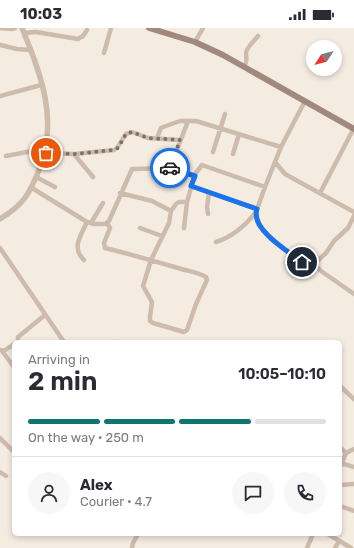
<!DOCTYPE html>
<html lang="en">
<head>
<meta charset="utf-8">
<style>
	body { margin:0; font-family:Rubik,sans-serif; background:#f7f7f7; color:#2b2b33; height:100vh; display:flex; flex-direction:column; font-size:15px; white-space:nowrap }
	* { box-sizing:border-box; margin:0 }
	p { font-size:13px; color:#7c7c81 }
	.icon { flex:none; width:22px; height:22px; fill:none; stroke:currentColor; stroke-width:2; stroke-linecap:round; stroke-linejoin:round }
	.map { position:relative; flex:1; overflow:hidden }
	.side { position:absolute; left:12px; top:312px; width:330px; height:196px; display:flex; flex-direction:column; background:#fff; border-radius:6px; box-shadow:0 2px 6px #0003 }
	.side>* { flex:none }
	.needle { width:26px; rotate:234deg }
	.controls { position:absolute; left:306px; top:12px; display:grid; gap:8px }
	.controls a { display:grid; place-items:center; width:36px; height:36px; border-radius:50%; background:#fff; box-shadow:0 2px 6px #0003; font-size:20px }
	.pin { position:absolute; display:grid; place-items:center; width:34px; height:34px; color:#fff; margin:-17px; border:2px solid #fff; border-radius:50%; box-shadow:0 1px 4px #0007 }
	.courier { position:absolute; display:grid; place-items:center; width:40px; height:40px; margin:-20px; border:3px solid #1a73e8; border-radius:50%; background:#fff; color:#222; box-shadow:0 1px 5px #0007 }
	.summary em { font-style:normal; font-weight:600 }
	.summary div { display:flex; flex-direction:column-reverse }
	.summary { display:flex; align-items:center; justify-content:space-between; height:68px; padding:0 16px }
	h1 { font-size:26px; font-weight:600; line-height:30px }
	.bar { display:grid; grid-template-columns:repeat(4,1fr); gap:6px 4px; align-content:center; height:48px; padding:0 16px }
	.bar i { height:5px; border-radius:3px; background:#e1e1e2 }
	.bar .on { background:#0f766e }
	.bar p { grid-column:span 4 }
	.line { display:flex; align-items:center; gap:10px; padding:0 16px; border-top:1px solid #e1e1e2 }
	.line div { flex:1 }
	.round { display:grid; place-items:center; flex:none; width:42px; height:42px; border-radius:21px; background:#f7f7f7 }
	.status { display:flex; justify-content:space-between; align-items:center; height:28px; padding:0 20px; background:#fff; direction:ltr }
	.status svg { height:11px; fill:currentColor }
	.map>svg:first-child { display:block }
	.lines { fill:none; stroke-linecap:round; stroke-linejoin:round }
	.minor { stroke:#cdbbac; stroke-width:4.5 }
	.tertiary { stroke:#cdbbac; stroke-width:5.5 }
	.secondary { stroke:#a18a7d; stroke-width:6 }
	.done { stroke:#7c716b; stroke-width:4; stroke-dasharray:0 7.2 }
	.route { stroke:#1a73e8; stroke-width:5 }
</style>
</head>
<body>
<div class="status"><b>10:03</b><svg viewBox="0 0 49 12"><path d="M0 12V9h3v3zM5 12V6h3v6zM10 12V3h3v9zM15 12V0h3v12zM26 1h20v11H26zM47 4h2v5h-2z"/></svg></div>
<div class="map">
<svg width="354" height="520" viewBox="0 0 354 520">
	<rect width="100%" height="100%" fill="#f4ebe1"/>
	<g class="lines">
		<path class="minor" d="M0,0L12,1L15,0
			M24,5L36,4L78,11L83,8L87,2
			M195,14L203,0
			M0,17L17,21L30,22
			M104,25L111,0
			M244,39C248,31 246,33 246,25C246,20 255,12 258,8
			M0,68L41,57
			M305,73L281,119L265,159L256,184L258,196L271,211L302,234L309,237L314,236L326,225L334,213L348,200L354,188
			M157,110L161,100L163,99L180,93H188
			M213,124L225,86
			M46,125L75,126L114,122L117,120L126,106L132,104L148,110L180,112
			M74,126L93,149
			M233,126L239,106
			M6,128L37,122L47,118
			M275,134L285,146L354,184
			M170,140L195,148
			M36,149L55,159
			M191,158L257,181
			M32,160L87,194L94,196H105L109,193L132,141L170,140L188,93H196L281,119
			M120,165L152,173L171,183
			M320,165L354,100
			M208,186L207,179L209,165
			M91,195L103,175
			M107,195L110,200L104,215L105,220C129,226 154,233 178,240C187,243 198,244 206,249L207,252L196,276L187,302L184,304L153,295L150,293V289L152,274L143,258L151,232L169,195L171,183L176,176L179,174H187L195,146L202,137L265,159
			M140,200L162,208
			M184,200L187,174
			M216,214C233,209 245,198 256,184
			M0,220L64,314
			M84,232C71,220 81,207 87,194
			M314,236L321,243L354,266
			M18,314V309L45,287
			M119,314H120
			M0,322L4,323L14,316
			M2,323L14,339
			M340,358L354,371
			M0,410L14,424
			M340,419L346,425
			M341,435L354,439
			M340,439L346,425L354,421
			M0,444L6,448
			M340,457L354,456
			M340,478L354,483
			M328,506L351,520
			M132,520L133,515L138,506
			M307,520L313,506
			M335,520L339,513"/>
		<path class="tertiary" d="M0,191C23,177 29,167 39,142C59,92 41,47 22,0"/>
		<path class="secondary" d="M149,0L195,14L223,27L354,101"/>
	</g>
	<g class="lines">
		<path class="done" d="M46,125L75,126L114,122L118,120L126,106L132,104L148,110L180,112L170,140"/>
		<path class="route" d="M170,140L195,148L191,158L257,181C250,201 289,224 302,234"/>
	</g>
</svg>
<div class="controls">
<a><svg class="needle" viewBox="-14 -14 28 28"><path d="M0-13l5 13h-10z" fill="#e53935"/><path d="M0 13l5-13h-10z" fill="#7c7c81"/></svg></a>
</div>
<div class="pin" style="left:46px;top:125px;background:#ea580c"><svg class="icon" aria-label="bag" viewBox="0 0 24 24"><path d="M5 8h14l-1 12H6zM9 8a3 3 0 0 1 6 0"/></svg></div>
<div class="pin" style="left:302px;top:234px;background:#1f2937"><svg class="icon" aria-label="home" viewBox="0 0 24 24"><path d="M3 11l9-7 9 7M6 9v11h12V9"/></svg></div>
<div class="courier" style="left:170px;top:140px"><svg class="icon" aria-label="car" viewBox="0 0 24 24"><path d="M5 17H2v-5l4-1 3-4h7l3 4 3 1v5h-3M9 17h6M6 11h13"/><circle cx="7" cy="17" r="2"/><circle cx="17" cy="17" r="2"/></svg></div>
<section class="side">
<div class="summary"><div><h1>2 min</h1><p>Arriving in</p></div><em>10:05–10:10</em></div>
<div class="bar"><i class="on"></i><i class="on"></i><i class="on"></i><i></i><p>On the way · 250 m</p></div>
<div class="line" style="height:72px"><a class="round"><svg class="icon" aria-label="person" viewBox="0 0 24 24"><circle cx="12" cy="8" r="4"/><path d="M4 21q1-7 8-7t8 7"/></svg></a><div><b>Alex</b><p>Courier · 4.7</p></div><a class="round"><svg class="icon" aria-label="chat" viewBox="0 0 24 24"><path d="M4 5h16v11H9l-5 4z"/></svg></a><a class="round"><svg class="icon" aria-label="phone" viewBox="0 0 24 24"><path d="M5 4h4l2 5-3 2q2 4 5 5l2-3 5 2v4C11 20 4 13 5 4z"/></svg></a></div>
</section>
</div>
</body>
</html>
